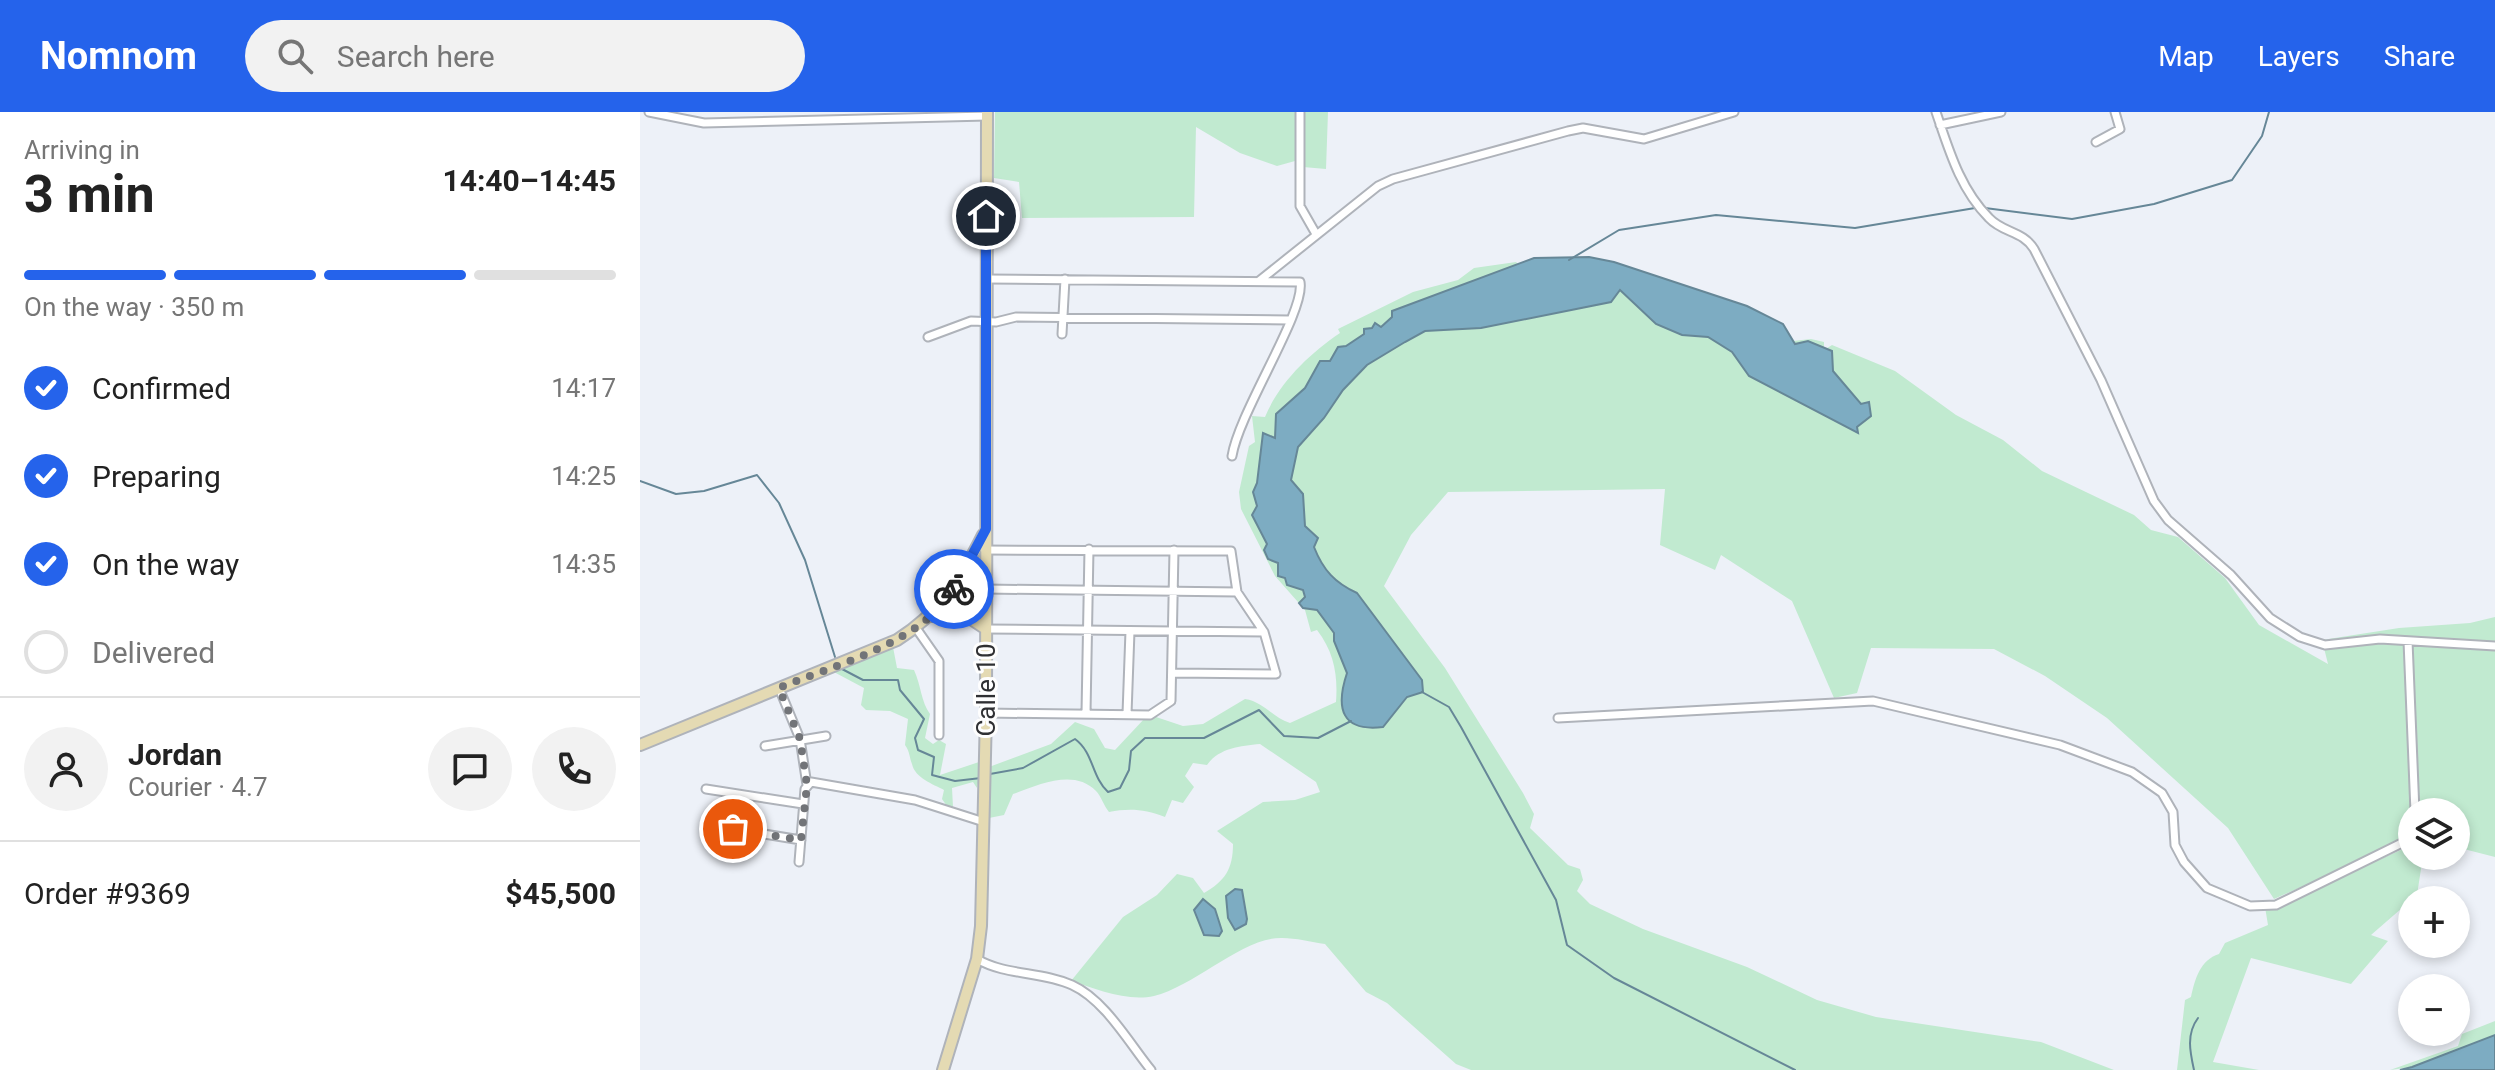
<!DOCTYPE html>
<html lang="en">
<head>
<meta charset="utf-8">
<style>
	body { margin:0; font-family:Roboto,sans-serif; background:#f2f2f2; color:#222; height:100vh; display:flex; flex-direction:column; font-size:30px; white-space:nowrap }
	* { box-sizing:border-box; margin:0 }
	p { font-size:26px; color:#767676 }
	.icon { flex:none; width:44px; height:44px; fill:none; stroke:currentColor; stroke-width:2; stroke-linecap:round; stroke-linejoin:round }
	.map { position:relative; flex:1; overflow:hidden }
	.details { display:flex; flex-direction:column; background:#fff; width:640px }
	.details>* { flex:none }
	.fabs { position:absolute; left:1758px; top:686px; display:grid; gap:16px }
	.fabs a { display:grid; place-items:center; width:72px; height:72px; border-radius:50%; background:#fff; box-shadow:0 4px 12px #0003; font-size:40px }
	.pin { position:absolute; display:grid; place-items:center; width:68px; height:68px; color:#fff; margin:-34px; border:4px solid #fff; border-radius:50%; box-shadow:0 2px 8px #0007 }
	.courier { position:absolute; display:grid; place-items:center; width:80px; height:80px; margin:-40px; border:6px solid #2563eb; border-radius:50%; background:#fff; color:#222; box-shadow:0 2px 10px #0007 }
	.overview em { font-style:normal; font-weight:700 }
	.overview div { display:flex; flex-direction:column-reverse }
	.overview { display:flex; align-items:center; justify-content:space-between; height:136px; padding:0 24px }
	h1 { font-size:52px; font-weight:700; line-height:60px }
	.bar { display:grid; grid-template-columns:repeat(4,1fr); gap:12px 8px; align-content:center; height:96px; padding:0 24px }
	.bar i { height:10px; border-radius:6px; background:#e0e0e0 }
	.bar .selected { background:#2563eb }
	.bar p { grid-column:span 4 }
	.line { display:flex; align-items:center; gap:20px; padding:0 24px; border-top:2px solid #e0e0e0 }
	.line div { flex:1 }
	.round { display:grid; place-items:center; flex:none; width:84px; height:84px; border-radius:42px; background:#f2f2f2 }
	ol { padding:0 24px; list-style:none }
	li { display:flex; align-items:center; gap:24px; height:88px }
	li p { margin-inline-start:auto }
	li .icon { padding:8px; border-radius:50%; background:#2563eb; color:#fff; stroke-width:4 }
	li:last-child { color:#767676 }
	li i { width:44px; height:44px; border:4px solid #e0e0e0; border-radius:50% }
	header { display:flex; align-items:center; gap:48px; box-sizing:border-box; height:112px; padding:0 40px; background:#2563eb; color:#fff }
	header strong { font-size:38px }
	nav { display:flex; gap:44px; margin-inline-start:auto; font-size:28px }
	.search { width:560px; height:72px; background:#f2f2f2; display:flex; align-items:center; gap:20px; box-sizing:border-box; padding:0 28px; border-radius:44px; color:#767676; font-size:30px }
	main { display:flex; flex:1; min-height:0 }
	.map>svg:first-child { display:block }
	.green { fill:#c1ead0 }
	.water { fill:#7dacc2; stroke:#668797; stroke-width:2 }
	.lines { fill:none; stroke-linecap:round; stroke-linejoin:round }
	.stream { stroke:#668797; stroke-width:2 }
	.street-casing { stroke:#afb3ba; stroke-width:11 }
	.secondary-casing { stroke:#afb3ba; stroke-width:14 }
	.street { stroke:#fff; stroke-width:7 }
	.secondary { stroke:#e4dab3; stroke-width:10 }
	.done { stroke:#727478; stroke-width:8; stroke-dasharray:0 14.4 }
	.route { stroke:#2563eb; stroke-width:10 }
	.labels { text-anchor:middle; stroke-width:6; stroke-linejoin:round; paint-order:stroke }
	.street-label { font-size:26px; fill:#2f3033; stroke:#fefefe }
</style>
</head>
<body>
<header>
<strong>Nomnom</strong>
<div class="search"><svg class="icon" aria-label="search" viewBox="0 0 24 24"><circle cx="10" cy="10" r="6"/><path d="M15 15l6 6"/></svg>Search here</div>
<nav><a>Map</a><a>Layers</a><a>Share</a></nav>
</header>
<main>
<section class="details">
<div class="overview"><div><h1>3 min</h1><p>Arriving in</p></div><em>14:40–14:45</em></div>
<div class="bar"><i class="selected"></i><i class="selected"></i><i class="selected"></i><i></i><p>On the way · 350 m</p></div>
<ol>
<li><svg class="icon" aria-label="check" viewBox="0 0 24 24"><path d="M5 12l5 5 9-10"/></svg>Confirmed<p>14:17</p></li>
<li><svg class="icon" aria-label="check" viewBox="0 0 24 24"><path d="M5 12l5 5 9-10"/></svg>Preparing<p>14:25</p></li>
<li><svg class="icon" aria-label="check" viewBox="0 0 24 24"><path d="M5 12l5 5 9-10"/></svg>On the way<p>14:35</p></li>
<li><i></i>Delivered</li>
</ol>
<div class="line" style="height:144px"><a class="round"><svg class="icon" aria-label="person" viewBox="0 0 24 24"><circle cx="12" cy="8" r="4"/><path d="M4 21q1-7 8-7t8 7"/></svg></a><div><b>Jordan</b><p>Courier · 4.7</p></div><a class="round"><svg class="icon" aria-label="chat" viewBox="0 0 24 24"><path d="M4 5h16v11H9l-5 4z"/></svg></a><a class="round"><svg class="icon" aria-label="phone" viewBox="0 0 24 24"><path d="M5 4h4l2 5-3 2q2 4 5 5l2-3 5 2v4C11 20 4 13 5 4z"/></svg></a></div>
<div class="line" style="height:104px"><div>Order #9369</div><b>$45,500</b></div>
</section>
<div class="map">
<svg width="1855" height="958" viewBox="0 0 1855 958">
	<rect width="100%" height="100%" fill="#edf1f8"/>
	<path class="green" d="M355,0H688L686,57L663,55L655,49L637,54L600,41L556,15L554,105L382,106L379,70L354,66Z
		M876,150L886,160L960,164L1144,220L1153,229L1171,227L1184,230V238L1192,233L1255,259L1316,303L1363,328L1402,359L1494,403L1511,418L1538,425L1585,466L1619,513L1688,552L1682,528L1759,516L1830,511L1855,505V745L1816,735V700H1772V726L1634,787L1588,716L1467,606L1405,564L1354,537L1231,536L1217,581L1194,586L1152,489L1081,443L1075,458L1020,433L1025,377L808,380L771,423L744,474L805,556L883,681L894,702L890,716L928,753L940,757L943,768L937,779L950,792L1003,817L1107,855L1177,888L1236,905L1401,930L1474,958H831L816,952L747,891L726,880L685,832C671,830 656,826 642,826C603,825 555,874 514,884C487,890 456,877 431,869L483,805L517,783L537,762L553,766L564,781C585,769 593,757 593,732L577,719L623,690L655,688L680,680L676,670L620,632C600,634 579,636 567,653L553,651L545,664L554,675L543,691L532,688L525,705C505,697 489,696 469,700C464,694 461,684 456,679C434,656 398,673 373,682L364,703L349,706V655L411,632L435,610L454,617L465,636L475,638L505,606L513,604L543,614L563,612L605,587C624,590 632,605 650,611L696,590C698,563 694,540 677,518L671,520L665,498L635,464L601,397L599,380L609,334L615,330L612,304L625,305C639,271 669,242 700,221L698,217L773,180L818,168L834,156Z
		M253,535L257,556L274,558C281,573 281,590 290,602L285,626L293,632L299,628L306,632L300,663L342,649L337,676L333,670L312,676L313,695L309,697L302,687L304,678C293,672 275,666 272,652C269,644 270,640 265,633L268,607L250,599L226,598L221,593L224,576L192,559Z
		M1772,733V744H1783L1777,783L1731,823L1748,829L1711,872L1611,846L1573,950L1619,958H1537L1545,888L1551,885C1555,867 1560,848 1579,842L1585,831L1628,813L1625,795L1636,794Z
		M1855,909V923L1772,955L1750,958L1818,934L1822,922Z"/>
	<path class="water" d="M949,145L974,150L1107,194L1143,212L1155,232L1168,229L1192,239L1193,259L1221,292L1229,290L1231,304L1217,315L1218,321L1109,264L1092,240L1068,225L1042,223L1016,212L980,178L971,190L841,216L785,219L765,230L727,253L703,278L684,306L658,335L651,368L663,382L665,414L678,426L674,435C683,458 695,471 717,481L782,568L783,580L767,585L743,615C702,620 695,597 707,561L694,529V521L677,498L663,496L659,491L665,485L663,478L647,473L645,466L638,464V451L628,447L624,438L627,432L612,403L617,394L613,380L617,371L623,321L635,326L636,302L665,276L680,249H690L698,235L706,234L724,222V217L732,216L735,211L741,215L752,205V199L894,146Z
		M595,777L602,778L607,807L606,812L595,818L588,806L586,784Z
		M563,787L575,797L582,819L579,824L564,823L554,798Z
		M1855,923V958H1760L1772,955Z"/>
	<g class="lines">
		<path class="stream" d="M1345,96L1432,107L1514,92L1592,68L1622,24L1629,0
			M929,148L979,118L1076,103L1215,116L1335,96
			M0,369L36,382L64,379L117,363L139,391L165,448L195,545
			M202,557L223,568H258L260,578L284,607L275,626L278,638L294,645L292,663L315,669L341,666
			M782,580L809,595L821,615L916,788L927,833L974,866L1155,958
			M350,662L383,656L435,627C454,641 451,664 468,680L480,676L489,658L491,639L505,626H564L619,598L644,624L678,626L711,609
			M1554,958C1550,940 1546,922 1558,906"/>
		<defs>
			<path id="street" d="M9,0L64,11L347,4
				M660,0V94L676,122
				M1296,0C1309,38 1320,77 1349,106C1363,121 1383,119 1394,137L1461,268L1514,389L1528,408L1591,463L1630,506L1660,525L1685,533L1740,527L1855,534
				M1300,13L1361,0
				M1456,30L1480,17L1475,0
				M347,167L660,170C666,199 599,300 592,344
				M619,169L738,74L753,67L928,19L943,16L1004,27L1094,0
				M422,222L425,167
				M288,225L331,209L356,210L376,205L650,208
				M345,438L591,439L597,480L624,520L636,562L533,561
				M345,477L597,480
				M276,516L299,549V623
				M346,517L624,520
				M1768,529L1775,700
				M139,576L160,627L167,673
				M346,601L510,603L531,589L534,438
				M446,601L449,437
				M487,602L490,519
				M918,606L1233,589L1420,633L1492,660L1522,681L1533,700L1535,733L1544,750L1567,776L1610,794L1636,793L1772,726
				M125,634L186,624
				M66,677L163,692
				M93,717L161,728
				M159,750L165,677L171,670L275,688L344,710
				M337,847C366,864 401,859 432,873C465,888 489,931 511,958"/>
			<path id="secondary" d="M293,504L319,499L346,517
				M0,633L257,528C300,501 321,467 343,423
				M303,958L337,847L341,814L346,601L347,0"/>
		</defs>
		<use href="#street" class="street-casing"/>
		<use href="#secondary" class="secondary-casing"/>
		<use href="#street" class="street"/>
		<use href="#secondary" class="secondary"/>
	</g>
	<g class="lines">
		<path class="done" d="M93,717L161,728L167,673L160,627L139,576C194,553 282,531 314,477"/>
		<path class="route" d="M314,477L346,417V104"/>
	</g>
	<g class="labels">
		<g class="street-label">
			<text transform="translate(346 578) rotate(-90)" y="9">Calle 10</text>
		</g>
	</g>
</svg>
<div class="fabs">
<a><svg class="icon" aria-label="layers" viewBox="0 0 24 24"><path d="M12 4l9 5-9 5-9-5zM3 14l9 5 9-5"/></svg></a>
<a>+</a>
<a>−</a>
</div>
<div class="pin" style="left:93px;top:717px;background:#ea580c"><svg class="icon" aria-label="bag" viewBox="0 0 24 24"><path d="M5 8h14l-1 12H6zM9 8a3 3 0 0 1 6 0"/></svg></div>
<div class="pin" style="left:346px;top:104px;background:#1f2937"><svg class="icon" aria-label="home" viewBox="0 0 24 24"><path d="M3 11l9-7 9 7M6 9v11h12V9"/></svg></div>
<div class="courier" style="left:314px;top:477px"><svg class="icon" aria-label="bike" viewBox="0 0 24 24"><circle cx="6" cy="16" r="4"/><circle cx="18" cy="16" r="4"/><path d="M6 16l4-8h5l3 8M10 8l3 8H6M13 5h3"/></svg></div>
</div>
</main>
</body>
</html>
